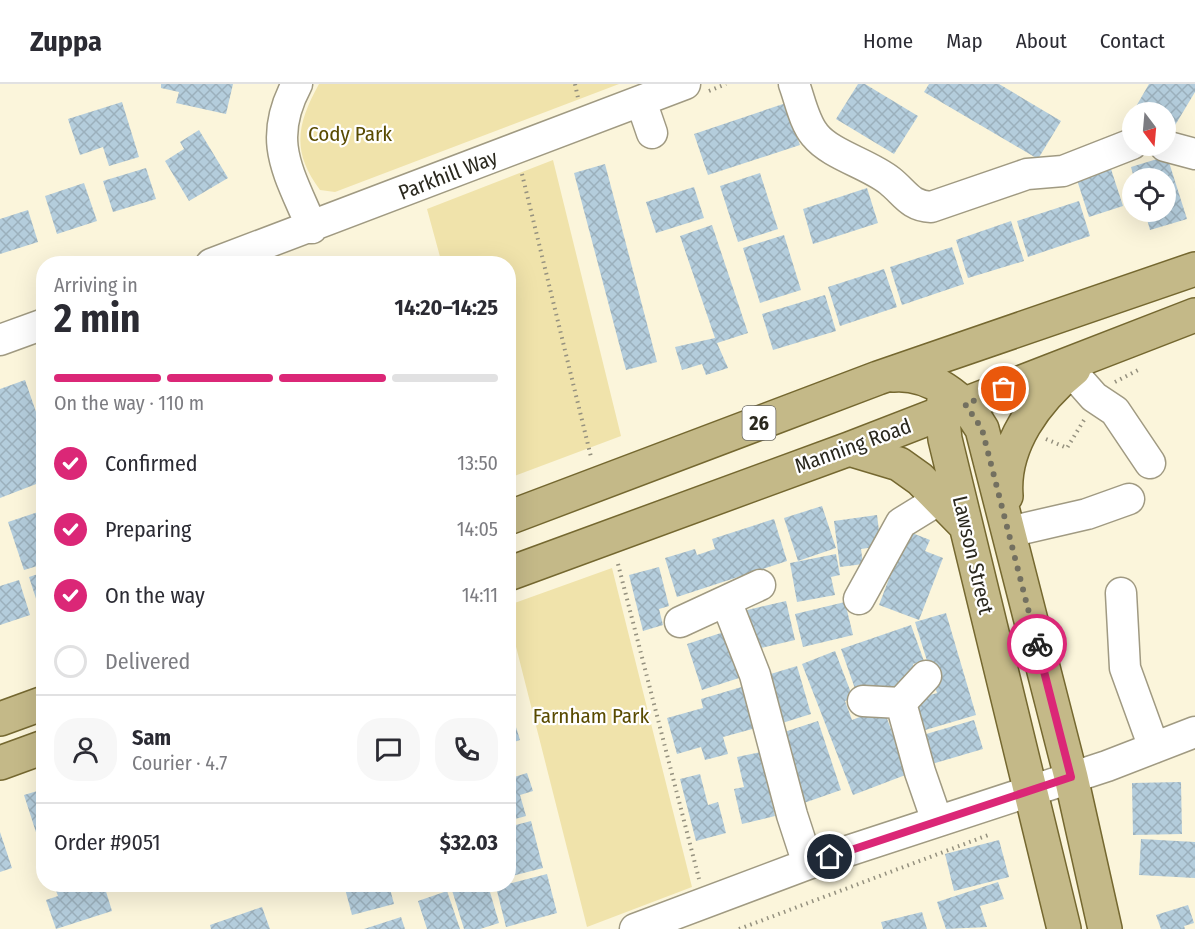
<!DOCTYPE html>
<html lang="en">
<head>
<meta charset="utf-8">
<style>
	body { margin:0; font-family:"Fira Sans Condensed",sans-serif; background:#f7f7f7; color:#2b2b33; height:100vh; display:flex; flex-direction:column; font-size:22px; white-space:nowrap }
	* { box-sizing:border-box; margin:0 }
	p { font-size:20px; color:#7c7c81 }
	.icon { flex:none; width:33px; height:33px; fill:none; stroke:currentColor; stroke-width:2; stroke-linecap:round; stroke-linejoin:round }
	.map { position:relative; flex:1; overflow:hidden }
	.side { position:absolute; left:36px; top:172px; width:480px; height:636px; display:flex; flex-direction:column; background:#fff; border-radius:24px; box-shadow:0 6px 24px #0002 }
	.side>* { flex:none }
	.needle { width:39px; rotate:164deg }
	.buttons { position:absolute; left:1122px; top:18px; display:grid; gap:12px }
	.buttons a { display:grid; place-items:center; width:54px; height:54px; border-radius:50%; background:#fff; box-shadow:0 6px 24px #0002; font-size:30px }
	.pin { position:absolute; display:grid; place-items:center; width:51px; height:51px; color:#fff; margin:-26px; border:3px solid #fff; border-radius:50%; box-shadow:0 2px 6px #0007 }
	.courier { position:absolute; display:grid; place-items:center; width:60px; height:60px; margin:-30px; border:4px solid #db2777; border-radius:50%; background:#fff; color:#222; box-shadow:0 2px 8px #0007 }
	.overview em { font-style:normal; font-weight:700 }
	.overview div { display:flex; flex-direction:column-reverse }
	.overview { display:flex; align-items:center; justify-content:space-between; height:102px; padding:0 18px }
	h1 { font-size:39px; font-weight:700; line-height:45px }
	.bar { display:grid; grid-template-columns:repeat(4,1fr); gap:9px 6px; align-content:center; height:72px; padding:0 18px }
	.bar i { height:8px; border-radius:4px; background:#e1e1e2 }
	.bar .active { background:#db2777 }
	.bar p { grid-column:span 4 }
	.line { display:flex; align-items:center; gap:15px; padding:0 18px; border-top:2px solid #e1e1e2 }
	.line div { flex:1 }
	.round { display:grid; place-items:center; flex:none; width:63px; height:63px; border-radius:24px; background:#f7f7f7 }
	ol { padding:0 18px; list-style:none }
	li { display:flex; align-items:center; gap:18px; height:66px }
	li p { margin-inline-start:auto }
	li .icon { padding:6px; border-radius:50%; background:#db2777; color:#fff; stroke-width:4 }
	li:last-child { color:#7c7c81 }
	li i { width:33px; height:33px; border:3px solid #e1e1e2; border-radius:50% }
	header { display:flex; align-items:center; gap:36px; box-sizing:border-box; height:84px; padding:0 30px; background:#fff; border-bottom:2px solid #e1e1e2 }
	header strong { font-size:28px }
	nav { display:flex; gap:33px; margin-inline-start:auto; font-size:21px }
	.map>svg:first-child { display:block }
	.park { fill:#f0e3ab }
	.building { fill:url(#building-cross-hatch) }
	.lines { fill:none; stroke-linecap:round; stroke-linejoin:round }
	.minor-casing { stroke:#a09a82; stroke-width:33 }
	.major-casing { stroke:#756830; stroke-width:36 }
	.path { stroke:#95917f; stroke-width:4; stroke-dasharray:1.5 4.5; stroke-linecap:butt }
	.minor { stroke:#fff; stroke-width:30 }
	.major { stroke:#c4b988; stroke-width:33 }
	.done { stroke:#737060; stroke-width:6; stroke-dasharray:0 10.8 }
	.route { stroke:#db2777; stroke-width:8 }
	.labels { text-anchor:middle; stroke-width:4.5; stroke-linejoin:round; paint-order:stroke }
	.shield { fill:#fff; stroke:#6a6862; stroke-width:1.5 }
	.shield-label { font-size:20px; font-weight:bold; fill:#2a281e }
	.park-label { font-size:21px; fill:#594b01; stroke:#fff }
	.street-label { font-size:21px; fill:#2a281e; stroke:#fff }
</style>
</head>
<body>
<header>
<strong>Zuppa</strong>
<nav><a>Home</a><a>Map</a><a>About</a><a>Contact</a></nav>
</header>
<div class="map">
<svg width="1195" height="845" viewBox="0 0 1195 845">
	<defs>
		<pattern id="building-cross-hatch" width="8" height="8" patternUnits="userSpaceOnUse" patternTransform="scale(1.5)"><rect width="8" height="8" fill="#b4cddc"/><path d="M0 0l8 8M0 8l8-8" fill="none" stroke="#9bb0bc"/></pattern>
	</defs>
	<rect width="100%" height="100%" fill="#fbf5db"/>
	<path class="park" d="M319,0H619L335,108L320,106C291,67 297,40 319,0Z
		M553,76L621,352L509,394L508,180H442L427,125Z
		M612,484L692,803L587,843L509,535V521Z"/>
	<path class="building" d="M161,0H233L226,30L176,19L179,8L161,4Z
		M858,0H865L918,32L894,70L836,35Z
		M929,0H999L1061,37L1038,75L924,8Z
		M1149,0H1195V8L1171,48L1166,45V28H1138L1134,26Z
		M122,18L139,73L109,82L103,63L80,71L68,35Z
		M786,19L800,61L708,91L694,50Z
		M199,46L228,94L189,117L165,77L184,65L180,58Z
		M1167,72L1187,135L1150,146L1145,128H1166V94H1134L1131,83Z
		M605,80L657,278L626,286L574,89Z
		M146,84L156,115L113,128L103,97Z
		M1111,85L1123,122L1089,133L1077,96Z
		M760,89L778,145L738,158L720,102Z
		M84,99L97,137L57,150L45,112Z
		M694,103L704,134L656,149L646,118Z
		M867,104L878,139L813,160L803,125Z
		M1079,117L1090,152L1028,173L1017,137Z
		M28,126L38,158L0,170V135Z
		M1011,137L1024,177L968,194L956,156Z
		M712,141L748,249L717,259L728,284L706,291L702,280L682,286L675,263L715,254L680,152Z
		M784,151L801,206L760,219L743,164Z
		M952,163L964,200L902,221L890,183Z
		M884,185L897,223L840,242L828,203Z
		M825,211L836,247L773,266L762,230Z
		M25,296L44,351V397L0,414V305Z
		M822,422L836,464L798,477L784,434Z
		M44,426V480L24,486L8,438Z
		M877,431L881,462L861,465L863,480L840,483L834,437Z
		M774,435L787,477L677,513L665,474L695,465L697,471L715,465L712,455Z
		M907,447L930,456L925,467L943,474L919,536L879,521Z
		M836,470L840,491L831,493L835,511L797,518L790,479Z
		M659,483L669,522L659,525L663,541L643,547L629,491Z
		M44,488V526L40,527L29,493Z
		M19,496L30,531L0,541V502Z
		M786,517L795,556L752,566L743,527Z
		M845,518L853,551L803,563L795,530Z
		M946,529L976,631L922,647L913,616L937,609L915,538Z
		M911,541L924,577L913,580L918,596L859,616L841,565Z
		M724,548L739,594L702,606L687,560Z
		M835,567L853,614L845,617L852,636L883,624L908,690L853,711L802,580Z
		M797,582L811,630L779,640L764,592Z
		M745,602L756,644L723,653L728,670L705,676L701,663L677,670L667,634L703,624L701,615Z
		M511,627L520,656L508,660V628Z
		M974,636L983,665L925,682L916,653Z
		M818,637L841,706L801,720L778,650Z
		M761,668L775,732L742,740L734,705L744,703L737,673Z
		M527,689L533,707L520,711L526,732L508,737V695Z
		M700,690L708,721L718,718L726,749L696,757L680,695Z
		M1181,698L1182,750L1133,751L1132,699Z
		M44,705V770H43L24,711Z
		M531,737L543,784L508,793V743Z
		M0,748L12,784L0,788Z
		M1141,755L1195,758V794L1139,791Z
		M999,756L1009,793L954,807L945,770Z
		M547,790L557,829L506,843L496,803Z
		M998,798L1004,815L980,822L987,843L946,845L937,818Z
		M54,801H104L112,827L56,845L46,816L58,812Z
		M344,801H389L394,820L352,831Z
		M457,801H488L499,839L480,845H464L451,803Z
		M447,807L460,845H427L418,817Z
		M1188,821L1194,839L1184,842L1185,845H1161L1156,831Z
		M262,823L270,845H211L210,841Z
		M922,828L927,845H883L881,838Z
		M401,833L405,845H364Z"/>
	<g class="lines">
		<defs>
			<path id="minor" d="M297,0C266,58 289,88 312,144
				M794,0C800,16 804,38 815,51C831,71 869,80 890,97C905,109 910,122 931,123L1027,90L1063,87L1132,60
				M641,17L652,49
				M1165,62L1195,70
				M211,180L685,0
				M0,256L44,240
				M1071,287L1094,313L1115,327L1150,379
				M1009,448L1087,430L1129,415
				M1121,509L1125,584L1154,664
				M859,515L901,439L940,415
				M726,517L755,591L792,731L808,780
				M680,538L760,501
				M863,617L901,619L926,592
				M901,619L920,688L937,737
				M635,845L808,780L1107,682L1195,648"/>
			<path id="major" d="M893,291C930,288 964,314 982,345L1071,693L1105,845
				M945,310L942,329L945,355L1064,845
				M849,365L899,380L920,395L965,441
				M1006,412C1002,362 1036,315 1074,285
				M508,434L878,294L1195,185
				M508,490L849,365L1195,231
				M0,635L44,619
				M0,679L44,663"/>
		</defs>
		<use href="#minor" class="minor-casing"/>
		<use href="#major" class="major-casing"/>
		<path class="path" d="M575,0L578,14
			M709,7L726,0
			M522,90L591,373
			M1115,298L1140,285
			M1046,355L1067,364L1084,336
			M618,480L699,795
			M739,845L991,750"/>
		<use href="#minor" class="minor"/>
		<use href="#major" class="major"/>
	</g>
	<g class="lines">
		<path class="done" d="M1004,305L965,320L982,345L1037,560"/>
		<path class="route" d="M830,773L1071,693L1037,560"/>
	</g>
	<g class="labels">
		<rect class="shield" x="742.5" y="322" width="33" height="34" rx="4.5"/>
		<g class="shield-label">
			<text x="759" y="346">26</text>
		</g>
		<g class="park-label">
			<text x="350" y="57">Cody Park</text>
			<text x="591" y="639">Farnham Park</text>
		</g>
		<g class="street-label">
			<text transform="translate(448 91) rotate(-21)" y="7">Parkhill Way</text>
			<text transform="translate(853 362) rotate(-20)" y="7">Manning Road</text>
			<text transform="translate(973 471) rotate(77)" y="7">Lawson Street</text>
		</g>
	</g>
</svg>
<div class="buttons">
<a><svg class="needle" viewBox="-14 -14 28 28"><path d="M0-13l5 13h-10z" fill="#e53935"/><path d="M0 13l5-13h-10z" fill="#7c7c81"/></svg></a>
<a><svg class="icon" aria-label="locate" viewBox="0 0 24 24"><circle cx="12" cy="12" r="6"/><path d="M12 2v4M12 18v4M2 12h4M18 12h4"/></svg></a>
</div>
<div class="pin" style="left:1004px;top:305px;background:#ea580c"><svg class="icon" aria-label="bag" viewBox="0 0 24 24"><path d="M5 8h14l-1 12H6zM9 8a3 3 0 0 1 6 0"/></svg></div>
<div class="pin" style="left:830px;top:773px;background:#1f2937"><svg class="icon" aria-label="home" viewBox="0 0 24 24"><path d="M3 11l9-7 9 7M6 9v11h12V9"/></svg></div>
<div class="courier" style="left:1037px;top:560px"><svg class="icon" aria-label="bike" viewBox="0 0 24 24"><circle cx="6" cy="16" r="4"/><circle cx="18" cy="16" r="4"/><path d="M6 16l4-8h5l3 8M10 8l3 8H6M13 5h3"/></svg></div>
<section class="side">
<div class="overview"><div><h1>2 min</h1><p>Arriving in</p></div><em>14:20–14:25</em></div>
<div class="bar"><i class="active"></i><i class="active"></i><i class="active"></i><i></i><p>On the way · 110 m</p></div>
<ol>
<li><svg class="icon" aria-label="check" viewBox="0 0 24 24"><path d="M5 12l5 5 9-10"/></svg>Confirmed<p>13:50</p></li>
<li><svg class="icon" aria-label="check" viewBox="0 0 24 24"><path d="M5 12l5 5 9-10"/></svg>Preparing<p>14:05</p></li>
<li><svg class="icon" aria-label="check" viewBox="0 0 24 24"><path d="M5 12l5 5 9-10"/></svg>On the way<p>14:11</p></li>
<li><i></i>Delivered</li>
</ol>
<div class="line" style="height:108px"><a class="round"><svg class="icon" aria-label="person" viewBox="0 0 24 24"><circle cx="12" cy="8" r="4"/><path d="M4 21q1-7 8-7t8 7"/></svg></a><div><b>Sam</b><p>Courier · 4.7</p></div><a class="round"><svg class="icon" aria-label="chat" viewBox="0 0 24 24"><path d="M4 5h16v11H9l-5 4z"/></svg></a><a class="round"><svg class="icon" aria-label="phone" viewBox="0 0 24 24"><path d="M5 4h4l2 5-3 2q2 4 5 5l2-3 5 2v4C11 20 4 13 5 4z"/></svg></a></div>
<div class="line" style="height:78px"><div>Order #9051</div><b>$32.03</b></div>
</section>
</div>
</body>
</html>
